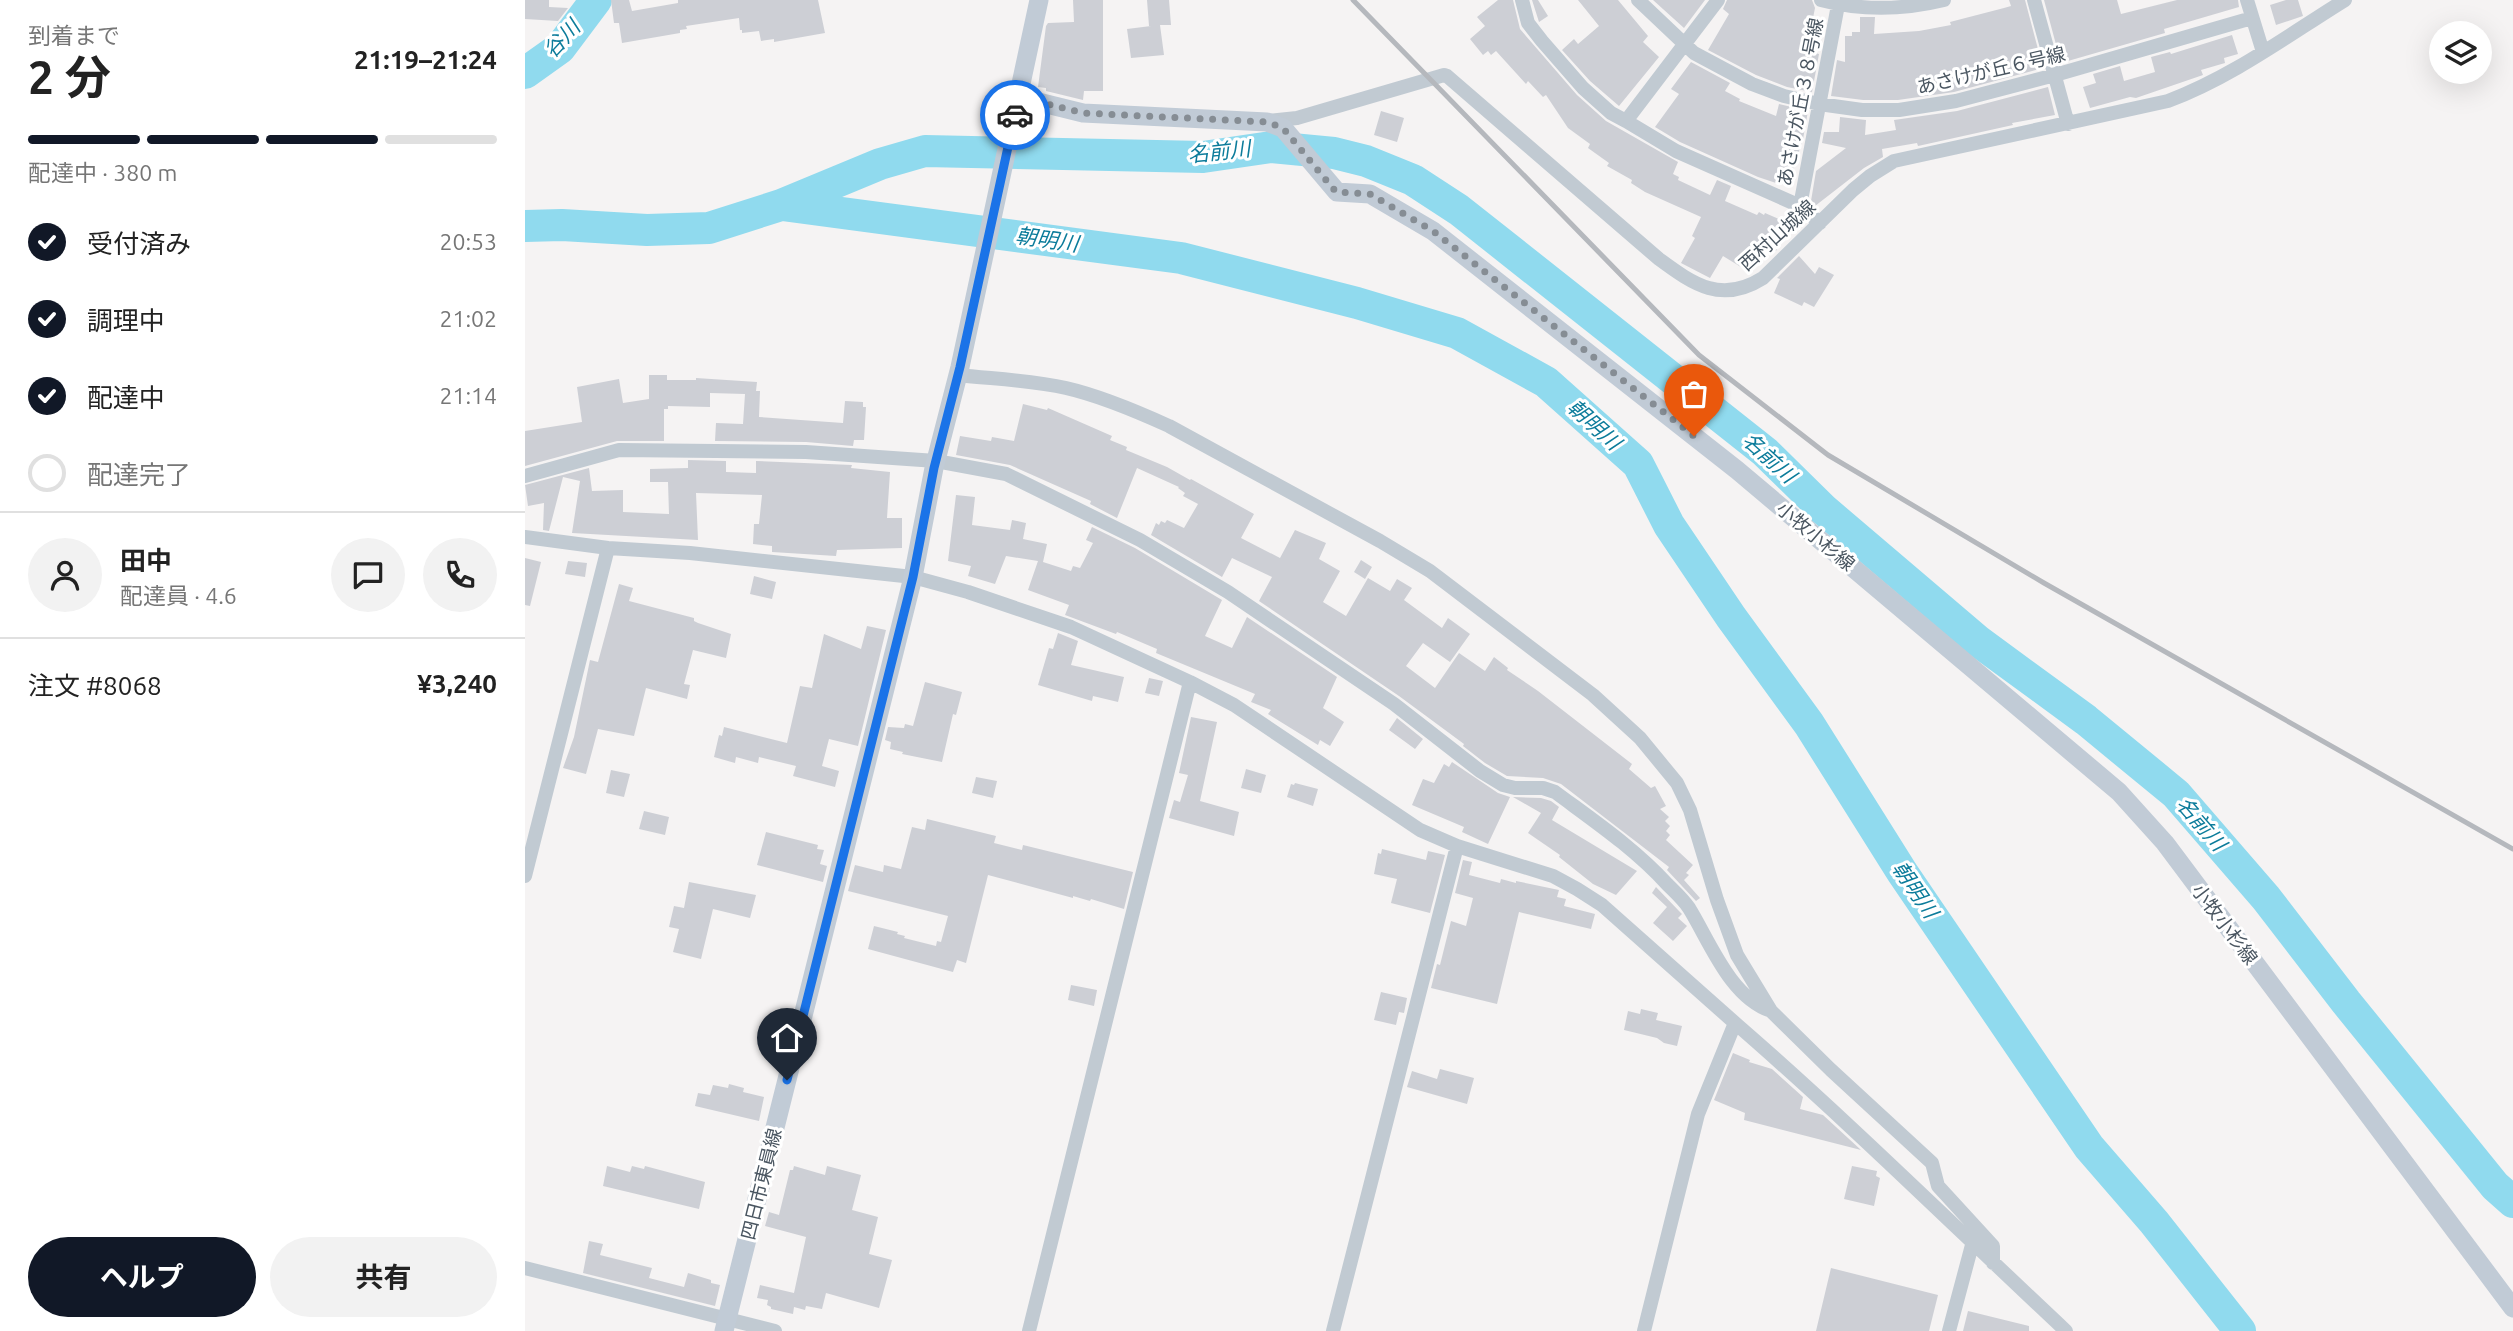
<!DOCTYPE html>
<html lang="ja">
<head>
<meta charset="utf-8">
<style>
	body { margin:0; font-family:Ubuntu,"Noto Sans JP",sans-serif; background:#f2f2f2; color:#222; height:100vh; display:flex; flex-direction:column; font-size:26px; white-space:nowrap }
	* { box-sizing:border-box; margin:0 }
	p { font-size:23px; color:#767676 }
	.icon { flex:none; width:38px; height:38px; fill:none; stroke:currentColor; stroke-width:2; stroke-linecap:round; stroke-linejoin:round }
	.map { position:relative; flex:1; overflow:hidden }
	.panel { display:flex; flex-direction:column; background:#fff; width:525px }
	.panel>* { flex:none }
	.tools { position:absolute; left:1904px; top:21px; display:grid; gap:14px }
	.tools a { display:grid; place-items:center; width:63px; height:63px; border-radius:50%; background:#fff; box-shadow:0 7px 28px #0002; font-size:35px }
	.pin { position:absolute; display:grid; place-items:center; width:60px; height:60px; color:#fff; margin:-72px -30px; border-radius:50% 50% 50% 0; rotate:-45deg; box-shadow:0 0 7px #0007 }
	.pin .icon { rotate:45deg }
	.courier { position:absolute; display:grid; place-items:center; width:70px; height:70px; margin:-35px; border:5px solid #1a73e8; border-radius:50%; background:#fff; color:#222; box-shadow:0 2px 9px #0007 }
	.headline em { font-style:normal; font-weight:700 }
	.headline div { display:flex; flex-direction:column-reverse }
	.headline { display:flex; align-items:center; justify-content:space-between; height:119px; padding:0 28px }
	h1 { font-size:46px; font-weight:700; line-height:52px }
	.bar { display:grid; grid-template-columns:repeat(4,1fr); gap:10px 7px; align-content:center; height:84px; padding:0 28px }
	.bar i { height:9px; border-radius:5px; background:#e0e0e0 }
	.bar .selected { background:#111827 }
	.bar p { grid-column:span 4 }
	.line { display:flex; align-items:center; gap:18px; padding:0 28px; border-top:2px solid #e0e0e0 }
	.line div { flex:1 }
	.round { display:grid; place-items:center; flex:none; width:74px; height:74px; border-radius:37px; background:#f2f2f2 }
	ol { padding:0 28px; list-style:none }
	li { display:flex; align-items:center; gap:21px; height:77px }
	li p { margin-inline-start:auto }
	li .icon { padding:7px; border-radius:50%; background:#111827; color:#fff; stroke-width:4 }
	li:last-child { color:#767676 }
	li i { width:38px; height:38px; border:4px solid #e0e0e0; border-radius:50% }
	.primary-button { display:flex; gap:14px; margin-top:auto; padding:14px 28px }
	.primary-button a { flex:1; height:80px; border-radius:42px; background:#111827; color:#fff; font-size:28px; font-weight:700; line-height:80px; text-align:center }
	.primary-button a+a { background:#f2f2f2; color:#222 }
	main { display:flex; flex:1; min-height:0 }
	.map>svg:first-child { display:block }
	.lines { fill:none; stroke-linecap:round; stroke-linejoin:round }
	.river { stroke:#90daee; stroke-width:32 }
	.building { fill:#cdcfd5 }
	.minor { stroke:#c1cad2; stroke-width:14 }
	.secondary { stroke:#c1cbd6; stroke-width:19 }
	.rail { stroke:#b5b8bd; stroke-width:5 }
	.done { stroke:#868d94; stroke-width:7; stroke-dasharray:0 12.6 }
	.route { stroke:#1a73e8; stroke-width:9 }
	.labels { text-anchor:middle; stroke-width:6; stroke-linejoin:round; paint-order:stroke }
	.street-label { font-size:19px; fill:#4a5661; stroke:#fff }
	.water-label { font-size:21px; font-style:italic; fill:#0c7c9b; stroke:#fff }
</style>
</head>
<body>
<main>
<section class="panel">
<div class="headline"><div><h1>2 分</h1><p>到着まで</p></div><em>21:19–21:24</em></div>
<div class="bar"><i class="selected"></i><i class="selected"></i><i class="selected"></i><i></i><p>配達中 · 380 m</p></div>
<ol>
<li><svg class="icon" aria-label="check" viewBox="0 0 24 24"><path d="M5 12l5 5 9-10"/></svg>受付済み<p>20:53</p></li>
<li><svg class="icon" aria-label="check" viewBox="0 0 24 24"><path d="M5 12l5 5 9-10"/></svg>調理中<p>21:02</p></li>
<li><svg class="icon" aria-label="check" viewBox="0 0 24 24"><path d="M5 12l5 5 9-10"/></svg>配達中<p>21:14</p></li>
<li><i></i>配達完了</li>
</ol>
<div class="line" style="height:126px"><a class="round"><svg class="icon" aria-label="person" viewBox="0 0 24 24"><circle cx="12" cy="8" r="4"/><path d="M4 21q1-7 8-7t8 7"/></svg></a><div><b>田中</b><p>配達員 · 4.6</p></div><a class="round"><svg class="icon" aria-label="chat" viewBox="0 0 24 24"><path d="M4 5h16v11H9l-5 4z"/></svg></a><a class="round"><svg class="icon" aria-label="phone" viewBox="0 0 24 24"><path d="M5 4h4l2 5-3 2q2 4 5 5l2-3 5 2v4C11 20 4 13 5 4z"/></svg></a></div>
<div class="line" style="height:91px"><div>注文 #8068</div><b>¥3,240</b></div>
<div class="primary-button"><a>ヘルプ</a><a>共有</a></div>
</section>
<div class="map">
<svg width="1988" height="1331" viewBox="0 0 1988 1331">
	<rect width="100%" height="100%" fill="#f5f3f3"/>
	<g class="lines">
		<path class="river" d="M0,73L35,48L71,0
			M257,205L656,258L832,303L932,333L1021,382L1113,464L1144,525L1206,617L1284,724L1377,872L1564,1147L1629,1222L1715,1331
			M0,226L37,225L122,230L184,228L256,205L355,164L400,151L678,157L746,147L809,153L841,161L888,180L934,210L1240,452L1298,509L1453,641L1561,720L1651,794L1741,898L1821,1002L1970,1186L1988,1202"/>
	</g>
	<path class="building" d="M0,0H24V7L43,8L33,21L0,19Z
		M86,0H104L107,11L153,3V0H293L300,33L249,42V39L236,41L234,31L217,33V30H215L214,18L161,26L162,29L155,30V33L97,43L94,23H89Z
		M548,0H578V91H559L558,100L521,91V88L513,87L521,26L523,23L549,22Z
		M622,0H644L646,25H635L639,55L606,58L602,29L626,26H624Z
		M973,0H988L995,29L1052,95L1081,121L1153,162L1148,174L1154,177L1153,180L1185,195L1192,180L1206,186L1200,201L1232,215L1234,212L1239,215L1240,213L1263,223L1251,251L1240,246L1224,272L1198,256L1185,278L1156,263L1170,238L1167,236L1176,217L1120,192L1106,183L1107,180L1082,166L1084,163L1063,148L1065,144L1043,128L1021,95L1018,97L1003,81L1001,84L971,51L966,55L963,51L958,55L945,39L960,26L952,17Z
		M1007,0H1013L1023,16L1014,22Z
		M1053,0H1093L1123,36L1118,42L1134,57L1094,106L1065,81L1037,50L1049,39L1053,44L1074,26Z
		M1128,0H1180L1159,28Z
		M1202,0H1287L1290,8L1286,28L1295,29L1290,53L1294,54L1287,92L1262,87L1231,75L1183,50L1204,14L1198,9Z
		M1484,0H1500L1518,68L1429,92L1373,100H1338L1306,96L1312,60L1320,62V36H1327V32H1335V17H1350L1349,34L1394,31L1426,25L1425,22L1479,8L1486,6Z
		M1519,0H1592L1596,14L1652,0H1713L1714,7L1639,29L1640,33L1536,63Z
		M1761,0H1773L1778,16L1751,25L1745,5Z
		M1707,35L1713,54L1699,58L1700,63L1676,70L1678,75L1611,98L1605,97L1565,108L1558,87L1571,83L1568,74L1595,66L1599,81L1630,72L1626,57L1645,52L1646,54Z
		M1166,62L1205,83L1200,91L1215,99L1214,101L1251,116L1254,104L1283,111L1278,139L1263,184L1255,181L1254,184L1233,177L1155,142L1130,127L1154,94L1146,89Z
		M1523,87L1530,115L1487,123L1488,125L1393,146L1392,143L1357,149L1358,157L1339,168L1290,206L1286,201L1291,171L1321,148L1297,143L1299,132H1314L1315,117L1341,120L1340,135L1371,130L1369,120L1432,111Z
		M856,111L879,118L872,142L849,135Z
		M1274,256L1290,274L1294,267L1309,275L1289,307L1279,302L1277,306L1249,293L1255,279L1252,278Z
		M124,375H142V380H171V378L232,382L231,391H235L234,417L318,423L320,401L338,402V407H341L339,440H329L328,446L281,442L190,441L191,423L218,424L220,394L185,393V407L143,406V409H139V441H92L0,466V431L57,422L52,387L94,379L98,403L124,399Z
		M498,404L522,410L523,408L587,436L585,440L602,447L601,450L642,467L665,480L666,479L729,514L716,538L755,558L770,530L801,543L794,559L815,571L798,602L821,616L843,578L865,591L872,579L887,588L879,600L917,628L923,618L945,634L925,662L898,643L881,666L910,688L934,653L960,671L969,657L983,668L982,670L1013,691L1107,764L1104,769L1126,788L1130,786L1141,806L1135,809L1144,817L1140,821L1145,826L1141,831L1145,835L1141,840L1168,865L1161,873L1164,875L1159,880L1175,898L1171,901L1142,870L1144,867L1036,784L1018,778L982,776L960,763L938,746L939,744L874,696L734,601L747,577L707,558L697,577L626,535L631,523L634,525L636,521L640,523L642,520L659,528L673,504L658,496L660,493L653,488L654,487L612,468L592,518L565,504L566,501L485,465L431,455L435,436L466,441L467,437L489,441Z
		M163,460L201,461V472L231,473V461L327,465L326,468L365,472L362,518H377V548L312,550L311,556L247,552V546L228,544L229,524H234L237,495L171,493L173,540L47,533L55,481L38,477L24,531L18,530L19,503L3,506L0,485L64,468L67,491L98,490V512L144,514L143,482H125V469L163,468Z
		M431,495L450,497L447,525L485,530L487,520L501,523L498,539L522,544L518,562L546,571L548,566L555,568L568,543L561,540L567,527L610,548L697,600L680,636L707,648L722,617L812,677L798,708L819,722L805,746L795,740L793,745L743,714L746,710L726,702L730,694L631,653L632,649L592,632L591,634L540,615L544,605L503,590L513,561L481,556L470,584L443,576L446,566L423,561Z
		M0,558L16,562L5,606L0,605Z
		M836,560L847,567L840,579L829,572Z
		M43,561L62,563L60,577L40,574Z
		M229,576L251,582L247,599L225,594Z
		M94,584L108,588L104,601L169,618V621L173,623L206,634L201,658L168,650L159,684L165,685L162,699L121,688L109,736L73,729L61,774L38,768L49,737L65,660L73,662Z
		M342,626L361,630L333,746L304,739L297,766L314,771L310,787L268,776L271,766L234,757L233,763L211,757L210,763L189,757L194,735L197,736L199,727L262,743L275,686L287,688L299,634L336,649Z
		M533,633L553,641L546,665L599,677L593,702L568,696L567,701L513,685L524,648L528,649Z
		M624,678L638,681L634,696L620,693Z
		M400,682L437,692L431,715L428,714L417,762L377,754L378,752L365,749L366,742L360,740L363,727L379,728L380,724L388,726Z
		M666,717L692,722L675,801L714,812L709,836L644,818L649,800L655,802L663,775L654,773Z
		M872,718L898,739L890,749L864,730Z
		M927,762L973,793L985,797L963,844L937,832L939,827L887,805L898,779L909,783L919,764L924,767Z
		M721,769L741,775L736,793L716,788Z
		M86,770L105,774L99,797L81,793Z
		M451,777L472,781L468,798L447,793Z
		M770,783L793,789L788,806L762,797L766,784L769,785Z
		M988,797L1016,798L1026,801L1034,807L1027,820L1112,871L1091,895L1068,884L1034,857L1035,855L1003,833L1016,813Z
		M119,811L144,817L140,835L114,829Z
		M402,819L471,836L469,843L497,850L498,845L608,872L599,909L566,899L565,901L548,896V898L463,875L441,963L432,960L428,972L343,949L349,926L373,932L372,934L380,936L379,938L411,946L412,941L416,942L423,916L323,891L330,865L358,872L359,865L376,869L387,827L400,830Z
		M241,832L293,845L292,849L299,850L295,864L302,866L298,882L232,865Z
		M857,849L901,860L903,851L920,855L905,913L866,903L872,879L849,874L853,853L856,854Z
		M938,860L947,862L944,875L975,883L976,879L991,883V881L1034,890L1032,897L1041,899L1039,906L1070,914L1066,929L994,912L972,1004L906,988L912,964L915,965L926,921L941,926L948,898L930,893Z
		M164,882L231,895L225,918L188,909L176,959L148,952L154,929L144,927L149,906L159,908Z
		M1131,887L1154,911L1157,914L1153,918L1162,926L1148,941L1128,923L1142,907L1127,893Z
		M546,985L572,990L569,1006L543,1000Z
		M856,992L882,998L879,1013L874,1012L871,1025L849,1020Z
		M1116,1009L1133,1013L1131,1020L1157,1026L1152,1046L1139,1043L1132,1038L1099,1030L1103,1011L1115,1014Z
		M1208,1053L1225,1060L1224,1062L1247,1069L1278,1097L1275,1109L1298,1115L1336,1150L1219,1120L1220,1113L1189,1100Z
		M915,1069L949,1078L942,1104L882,1087L887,1071L912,1079Z
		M204,1084L219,1088L218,1092L239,1097L234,1121L170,1106L173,1093L185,1095L188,1085L203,1088Z
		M82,1166L105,1172L107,1166L119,1169L120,1166L180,1182L174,1209L78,1186Z
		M269,1166L300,1175L302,1166L336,1175L327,1210L353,1217L344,1254L367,1260L354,1308L301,1293L297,1309L281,1306L280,1310L269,1307L268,1314L246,1309V1307L242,1305L243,1300L232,1298L235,1285L269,1293L281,1237L240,1226L244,1212L254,1215L265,1170H268Z
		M1327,1166L1352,1171L1351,1176L1355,1178L1349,1206L1319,1199Z
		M64,1241L78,1244L75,1255L127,1268L124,1278L159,1287L163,1273L186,1280V1283L195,1285L190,1306L58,1273Z
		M1306,1268L1413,1295L1404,1331H1291Z
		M1443,1311L1504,1326V1331H1438Z"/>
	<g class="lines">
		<path class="minor" d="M997,0L1003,23L1017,41L1058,88L1086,113L1101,121
			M1113,0L1169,53L1227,84L1259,96L1294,104L1337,110H1374L1431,101L1530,75L1727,18
			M1193,0L1101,121L1151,151L1275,206L1295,223
			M1296,0C1337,11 1378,10 1419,0
			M1509,0L1543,124
			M1722,0L1738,52
			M744,121L772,118L919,75L922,76L1134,259C1169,285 1197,304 1238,278L1328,190L1345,176L1369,161L1643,101C1707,77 1762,36 1820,0
			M1275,206L1313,5
			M433,375C469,379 506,380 541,388C576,396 611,411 644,426L855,541L905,571L1068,695L1115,738L1152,783L1165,810L1192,900L1212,955L1246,1011L1306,1070L1407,1163L1413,1186L1468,1246V1263
			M0,476L94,450L281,452L411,461L481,474L615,540L703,592L869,704L955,771L978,785L990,788H1018L1030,792C1069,821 1109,848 1142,884C1150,892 1158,899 1164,908C1185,942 1205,997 1246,1011
			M0,537L83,548L165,553L388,577L443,592L546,627L665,682L709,705L895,830L932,846L1028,876L1052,889L1077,905L1210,1023L1173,1114L1119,1331
			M0,876L83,548
			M1210,1023C1324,1122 1431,1228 1541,1331
			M0,1268L250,1331
			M504,1331L665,682
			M808,1331L932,846
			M1424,1331L1447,1245"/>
		<path class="secondary" d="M493,97L558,113L742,122L758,128L812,192L845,194L908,231L1212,470L1594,792L1640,843L1988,1308
			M199,1331L388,577L409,468L435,367L514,0"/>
		<path class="rail" d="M828,0L1174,355L1303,455L1519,583L1988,849"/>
	</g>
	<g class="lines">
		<path class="done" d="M490,115L494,97L558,113L742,122L758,128L811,192L845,194L908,231L1169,436"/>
		<path class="route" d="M262,1080L388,577L409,468L435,367L490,115"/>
	</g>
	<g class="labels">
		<g class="street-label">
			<text transform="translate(1466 70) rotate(-13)" y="7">あさけが丘６号線</text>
			<text transform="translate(1275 102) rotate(-79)" y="7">あさけが丘３８号線</text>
			<text transform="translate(1252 235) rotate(-42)" y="7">西村山城線</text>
			<text transform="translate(1291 536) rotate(40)" y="7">小牧小杉線</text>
			<text transform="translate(1700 924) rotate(53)" y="7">小牧小杉線</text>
			<text transform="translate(236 1184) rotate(-76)" y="7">四日市東員線</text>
		</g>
		<g class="water-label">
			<text transform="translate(37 39) rotate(-47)" y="7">谷川</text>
			<text transform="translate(694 152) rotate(-6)" y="7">名前川</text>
			<text transform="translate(522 240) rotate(8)" y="7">朝明川</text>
			<text transform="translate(1069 425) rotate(42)" y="7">朝明川</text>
			<text transform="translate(1244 458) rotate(42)" y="7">名前川</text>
			<text transform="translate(1676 824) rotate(49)" y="7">名前川</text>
			<text transform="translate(1390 890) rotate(56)" y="7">朝明川</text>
		</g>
	</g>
</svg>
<div class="tools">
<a><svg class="icon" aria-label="layers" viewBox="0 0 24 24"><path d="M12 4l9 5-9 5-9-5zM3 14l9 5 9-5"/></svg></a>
</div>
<div class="pin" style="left:1169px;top:436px;background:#ea580c"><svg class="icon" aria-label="bag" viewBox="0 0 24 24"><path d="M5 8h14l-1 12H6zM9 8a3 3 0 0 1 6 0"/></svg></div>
<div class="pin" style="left:262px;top:1080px;background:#1f2937"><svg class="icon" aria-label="home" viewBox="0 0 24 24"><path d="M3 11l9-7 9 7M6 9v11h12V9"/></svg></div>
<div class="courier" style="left:490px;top:115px"><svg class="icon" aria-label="car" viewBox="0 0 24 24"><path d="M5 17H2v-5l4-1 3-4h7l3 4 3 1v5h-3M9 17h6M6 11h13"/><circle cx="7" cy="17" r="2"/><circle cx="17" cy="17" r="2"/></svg></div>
</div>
</main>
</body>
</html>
